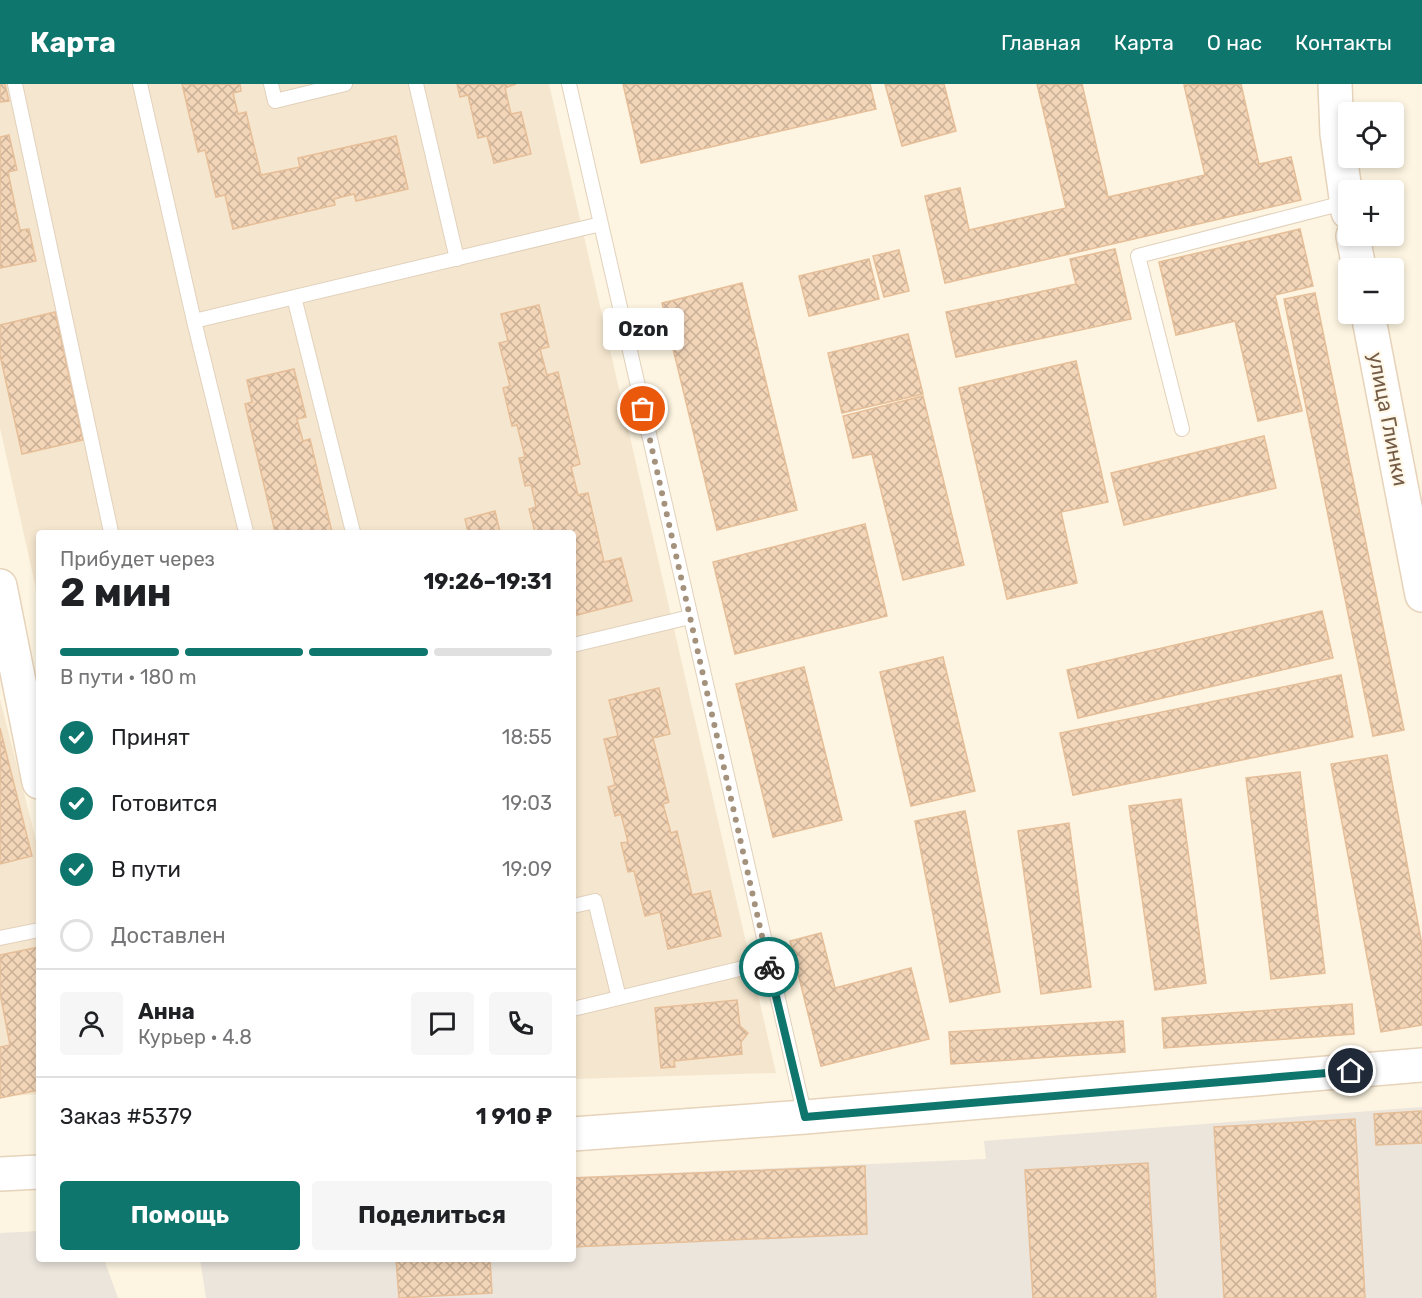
<!DOCTYPE html>
<html lang="ru">
<head>
<meta charset="utf-8">
<style>
	body { margin:0; font-family:Rubik,sans-serif; background:#f6f6f6; color:#202124; height:100vh; display:flex; flex-direction:column; font-size:22px; white-space:nowrap }
	* { box-sizing:border-box; margin:0 }
	p { font-size:20px; color:#757577 }
	.icon { flex:none; width:33px; height:33px; fill:none; stroke:currentColor; stroke-width:2; stroke-linecap:round; stroke-linejoin:round }
	.map { position:relative; flex:1; overflow:hidden }
	.drawer { position:absolute; left:36px; top:446px; width:540px; height:732px; display:flex; flex-direction:column; background:#fff; border-radius:6px; box-shadow:0 3px 9px #0003 }
	.drawer>* { flex:none }
	.buttons { position:absolute; left:1338px; top:18px; display:grid; gap:12px }
	.buttons a { display:grid; place-items:center; width:66px; height:66px; border-radius:6px; background:#fff; box-shadow:0 3px 9px #0003; font-size:30px }
	.pin { position:absolute; display:grid; place-items:center; width:51px; height:51px; color:#fff; margin:-26px; border:3px solid #fff; border-radius:50%; box-shadow:0 2px 6px #0007 }
	.courier { position:absolute; display:grid; place-items:center; width:60px; height:60px; margin:-30px; border:4px solid #0f766e; border-radius:50%; background:#fff; color:#222; box-shadow:0 2px 8px #0007 }
	.bubble { position:absolute; height:42px; border-radius:6px; background:#fff; box-shadow:0 3px 9px #0003; font-size:20px; font-weight:700; line-height:42px; text-align:center }
	.summary em { font-style:normal; font-weight:700 }
	.summary div { display:flex; flex-direction:column-reverse }
	.summary { display:flex; align-items:center; justify-content:space-between; height:102px; padding:0 24px }
	h1 { font-size:39px; font-weight:700; line-height:45px }
	.bar { display:grid; grid-template-columns:repeat(4,1fr); gap:9px 6px; align-content:center; height:72px; padding:0 24px }
	.bar i { height:8px; border-radius:4px; background:#e0e0e0 }
	.bar .selected { background:#0f766e }
	.bar p { grid-column:span 4 }
	.line { display:flex; align-items:center; gap:15px; padding:0 24px; border-top:2px solid #e0e0e0 }
	.line div { flex:1 }
	.round { display:grid; place-items:center; flex:none; width:63px; height:63px; border-radius:6px; background:#f6f6f6 }
	ol { padding:0 24px; list-style:none }
	li { display:flex; align-items:center; gap:18px; height:66px }
	li p { margin-inline-start:auto }
	li .icon { padding:6px; border-radius:50%; background:#0f766e; color:#fff; stroke-width:4 }
	li:last-child { color:#757577 }
	li i { width:33px; height:33px; border:3px solid #e0e0e0; border-radius:50% }
	.button { display:flex; gap:12px; margin-top:auto; padding:12px 24px }
	.button a { flex:1; height:69px; border-radius:6px; background:#0f766e; color:#fff; font-size:24px; font-weight:700; line-height:69px; text-align:center }
	.button a+a { background:#f6f6f6; color:#202124 }
	header { display:flex; align-items:center; gap:36px; box-sizing:border-box; height:84px; padding:0 30px; background:#0f766e; color:#fff }
	header strong { font-size:28px }
	nav { display:flex; gap:33px; margin-inline-start:auto; font-size:21px }
	.map>svg:first-child { display:block }
	.residential { fill:#f5e7cf }
	.industrial { fill:#ebe5dc }
	.building { fill:url(#building-cross-hatch); stroke:#e6be98; stroke-width:1.5 }
	.lines { fill:none; stroke-linecap:round; stroke-linejoin:round }
	.lane-casing { stroke:#e1d1bc; stroke-width:16 }
	.secondary-casing { stroke:#e6d3ba; stroke-width:36 }
	.lane { stroke:#fff; stroke-width:14 }
	.secondary { stroke:#fff; stroke-width:33 }
	.done { stroke:#a4927d; stroke-width:6; stroke-dasharray:0 10.8 }
	.route { stroke:#0f766e; stroke-width:8 }
	.labels { text-anchor:middle; stroke-width:4.5; stroke-linejoin:round; paint-order:stroke }
	.street-label { font-size:21px; fill:#745c47; stroke:#fff8e8 }
</style>
</head>
<body>
<header>
<strong>Карта</strong>
<nav><a>Главная</a><a>Карта</a><a>О нас</a><a>Контакты</a></nav>
</header>
<div class="map">
<svg width="1422" height="1214" viewBox="0 0 1422 1214">
	<defs>
		<pattern id="building-cross-hatch" width="8" height="8" patternUnits="userSpaceOnUse" patternTransform="scale(1.5)"><rect width="8" height="8" fill="#f3d5b8"/><path d="M0 0l8 8M0 8l8-8" fill="none" stroke="#c9b097"/></pattern>
	</defs>
	<rect width="100%" height="100%" fill="#fdf5e1"/>
	<path class="residential" d="M0,0H549L776,989L573,995V448H39V518L0,344Z
		M0,615L39,768V1010L0,1013Z"/>
	<path class="industrial" d="M1422,1023V1214H206L200,1175L573,1174V1093L986,1075L984,1057Z
		M39,1147V1174L104,1175L118,1214H0V1149Z"/>
	<path class="building" d="M0,0H5L9,17L0,18Z
		M182,0H240L241,7L233,9L238,30L246,28L261,91L300,83L298,74L396,52L408,105L356,117L354,110L334,115L335,121L233,145L225,111L216,113L205,66L198,68Z
		M457,0H516L505,4L511,30L521,28L531,70L494,79L487,52L478,54L468,11L460,13Z
		M623,0H870L876,25L641,79Z
		M885,0H944L956,47L902,62Z
		M1037,0H1082L1108,113L1205,91L1184,1L1241,0L1259,80L1291,73L1301,116L945,199L925,112L960,104L969,146L1066,124Z
		M9,51L17,86L8,88L20,146L29,145L36,177L0,184V53Z
		M1300,145L1313,202L1275,211L1302,327L1258,337L1235,237L1176,251L1159,178Z
		M1115,165L1131,235L956,273L946,228L1076,200L1070,175Z
		M899,166L909,207L884,213L873,172Z
		M869,175L879,215L809,232L799,192Z
		M742,199L797,426L717,446L662,219Z
		M1315,209L1404,646L1373,652L1284,215Z
		M539,221L549,263L540,265L547,291L558,288L580,380L571,383L578,411L588,409L604,478L621,474L632,517L577,531L573,515V448H535L529,425L536,423L531,401L525,402L519,374L525,373L517,341L512,342L503,304L510,302L499,259L508,257L501,230Z
		M55,228L83,356L22,370L0,271V241Z
		M908,250L923,310L842,329L828,269Z
		M1076,277L1108,418L1061,428L1077,499L1007,515L959,304Z
		M294,285L306,333L297,335L303,357L310,355L332,448H275L245,320L252,318L247,296Z
		M923,312L964,481L903,496L872,370L853,374L843,332Z
		M1264,352L1276,404L1124,441L1111,389Z
		M495,427L500,448H468L465,435Z
		M865,440L887,532L735,570L713,478Z
		M1322,527L1333,574L1078,634L1067,586Z
		M943,573L975,707L911,722L880,588Z
		M804,583L842,736L773,753L736,600Z
		M1341,591L1353,653L1073,711L1060,649Z
		M659,604L670,650L653,654L669,718L663,720L671,749L677,747L692,811L710,807L721,852L668,865L660,828L645,832L634,787L628,788L621,759L628,758L621,730L615,732L608,703L615,701L604,655L618,652L609,616Z
		M0,644L32,772L0,780Z
		M1387,671L1422,861V941L1381,948L1331,680Z
		M1300,688L1325,889L1271,895L1246,694Z
		M1181,715L1206,899L1155,906L1129,722Z
		M965,727L1000,908L950,918L915,737Z
		M1069,739L1091,903L1041,910L1018,747Z
		M821,849L835,904L911,884L929,955L821,982L790,857Z
		M39,863V1006L0,1014V963L10,961L0,909V871Z
		M737,916L740,942L748,949L741,958L742,970L674,977L675,983L661,984L655,924Z
		M1352,920L1354,950L1164,964L1162,934Z
		M1123,937L1125,968L951,980L949,948Z
		M1422,1027V1059L1376,1061L1374,1030Z
		M1355,1035L1365,1214H1224L1214,1043Z
		M1148,1079L1156,1214H1033L1025,1086Z
		M865,1082L867,1150L573,1163V1094Z
		M396,1174H490L492,1209L399,1214Z"/>
	<g class="lines">
		<defs>
			<path id="lane" d="M15,0L111,448
				M140,0L194,237
				M271,0L275,17L345,0
				M416,0L457,175
				M569,0L805,1033
				M294,213L353,448
				M1182,345L1138,172L1347,118
				M246,448L194,237L601,140
				M573,561L690,533
				M573,822L595,817L619,914
				M0,854L39,846
				M573,925L768,878"/>
			<path id="secondary" d="M1335,0L1337,50L1348,128
				M1353,152L1359,184
				M1368,230L1422,511
				M0,502L39,698
				M573,1050L805,1033L1422,981
				M0,1090L39,1088"/>
		</defs>
		<use href="#lane" class="lane-casing"/>
		<use href="#secondary" class="secondary-casing"/>
		<use href="#lane" class="lane"/>
		<use href="#secondary" class="secondary"/>
	</g>
	<g class="lines">
		<path class="done" d="M643,325L769,883"/>
		<path class="route" d="M769,883L805,1033L1351,987"/>
	</g>
	<g class="labels">
		<g class="street-label">
			<text transform="translate(1388 335) rotate(79)" y="7">улица Глинки</text>
		</g>
	</g>
</svg>
<div class="buttons">
<a><svg class="icon" aria-label="locate" viewBox="0 0 24 24"><circle cx="12" cy="12" r="6"/><path d="M12 2v4M12 18v4M2 12h4M18 12h4"/></svg></a>
<a>+</a>
<a>−</a>
</div>
<div class="pin" style="left:643px;top:325px;background:#ea580c"><svg class="icon" aria-label="bag" viewBox="0 0 24 24"><path d="M5 8h14l-1 12H6zM9 8a3 3 0 0 1 6 0"/></svg></div>
<div class="pin" style="left:1351px;top:987px;background:#1f2937"><svg class="icon" aria-label="home" viewBox="0 0 24 24"><path d="M3 11l9-7 9 7M6 9v11h12V9"/></svg></div>
<div class="courier" style="left:769px;top:883px"><svg class="icon" aria-label="bike" viewBox="0 0 24 24"><circle cx="6" cy="16" r="4"/><circle cx="18" cy="16" r="4"/><path d="M6 16l4-8h5l3 8M10 8l3 8H6M13 5h3"/></svg></div>
<div class="bubble" style="left:603px;top:224px;width:81px">Ozon</div>
<section class="drawer">
<div class="summary"><div><h1>2 мин</h1><p>Прибудет через</p></div><em>19:26–19:31</em></div>
<div class="bar"><i class="selected"></i><i class="selected"></i><i class="selected"></i><i></i><p>В пути · 180 m</p></div>
<ol>
<li><svg class="icon" aria-label="check" viewBox="0 0 24 24"><path d="M5 12l5 5 9-10"/></svg>Принят<p>18:55</p></li>
<li><svg class="icon" aria-label="check" viewBox="0 0 24 24"><path d="M5 12l5 5 9-10"/></svg>Готовится<p>19:03</p></li>
<li><svg class="icon" aria-label="check" viewBox="0 0 24 24"><path d="M5 12l5 5 9-10"/></svg>В пути<p>19:09</p></li>
<li><i></i>Доставлен</li>
</ol>
<div class="line" style="height:108px"><a class="round"><svg class="icon" aria-label="person" viewBox="0 0 24 24"><circle cx="12" cy="8" r="4"/><path d="M4 21q1-7 8-7t8 7"/></svg></a><div><b>Анна</b><p>Курьер · 4.8</p></div><a class="round"><svg class="icon" aria-label="chat" viewBox="0 0 24 24"><path d="M4 5h16v11H9l-5 4z"/></svg></a><a class="round"><svg class="icon" aria-label="phone" viewBox="0 0 24 24"><path d="M5 4h4l2 5-3 2q2 4 5 5l2-3 5 2v4C11 20 4 13 5 4z"/></svg></a></div>
<div class="line" style="height:78px"><div>Заказ #5379</div><b>1 910 ₽</b></div>
<div class="button"><a>Помощь</a><a>Поделиться</a></div>
</section>
</div>
</body>
</html>
